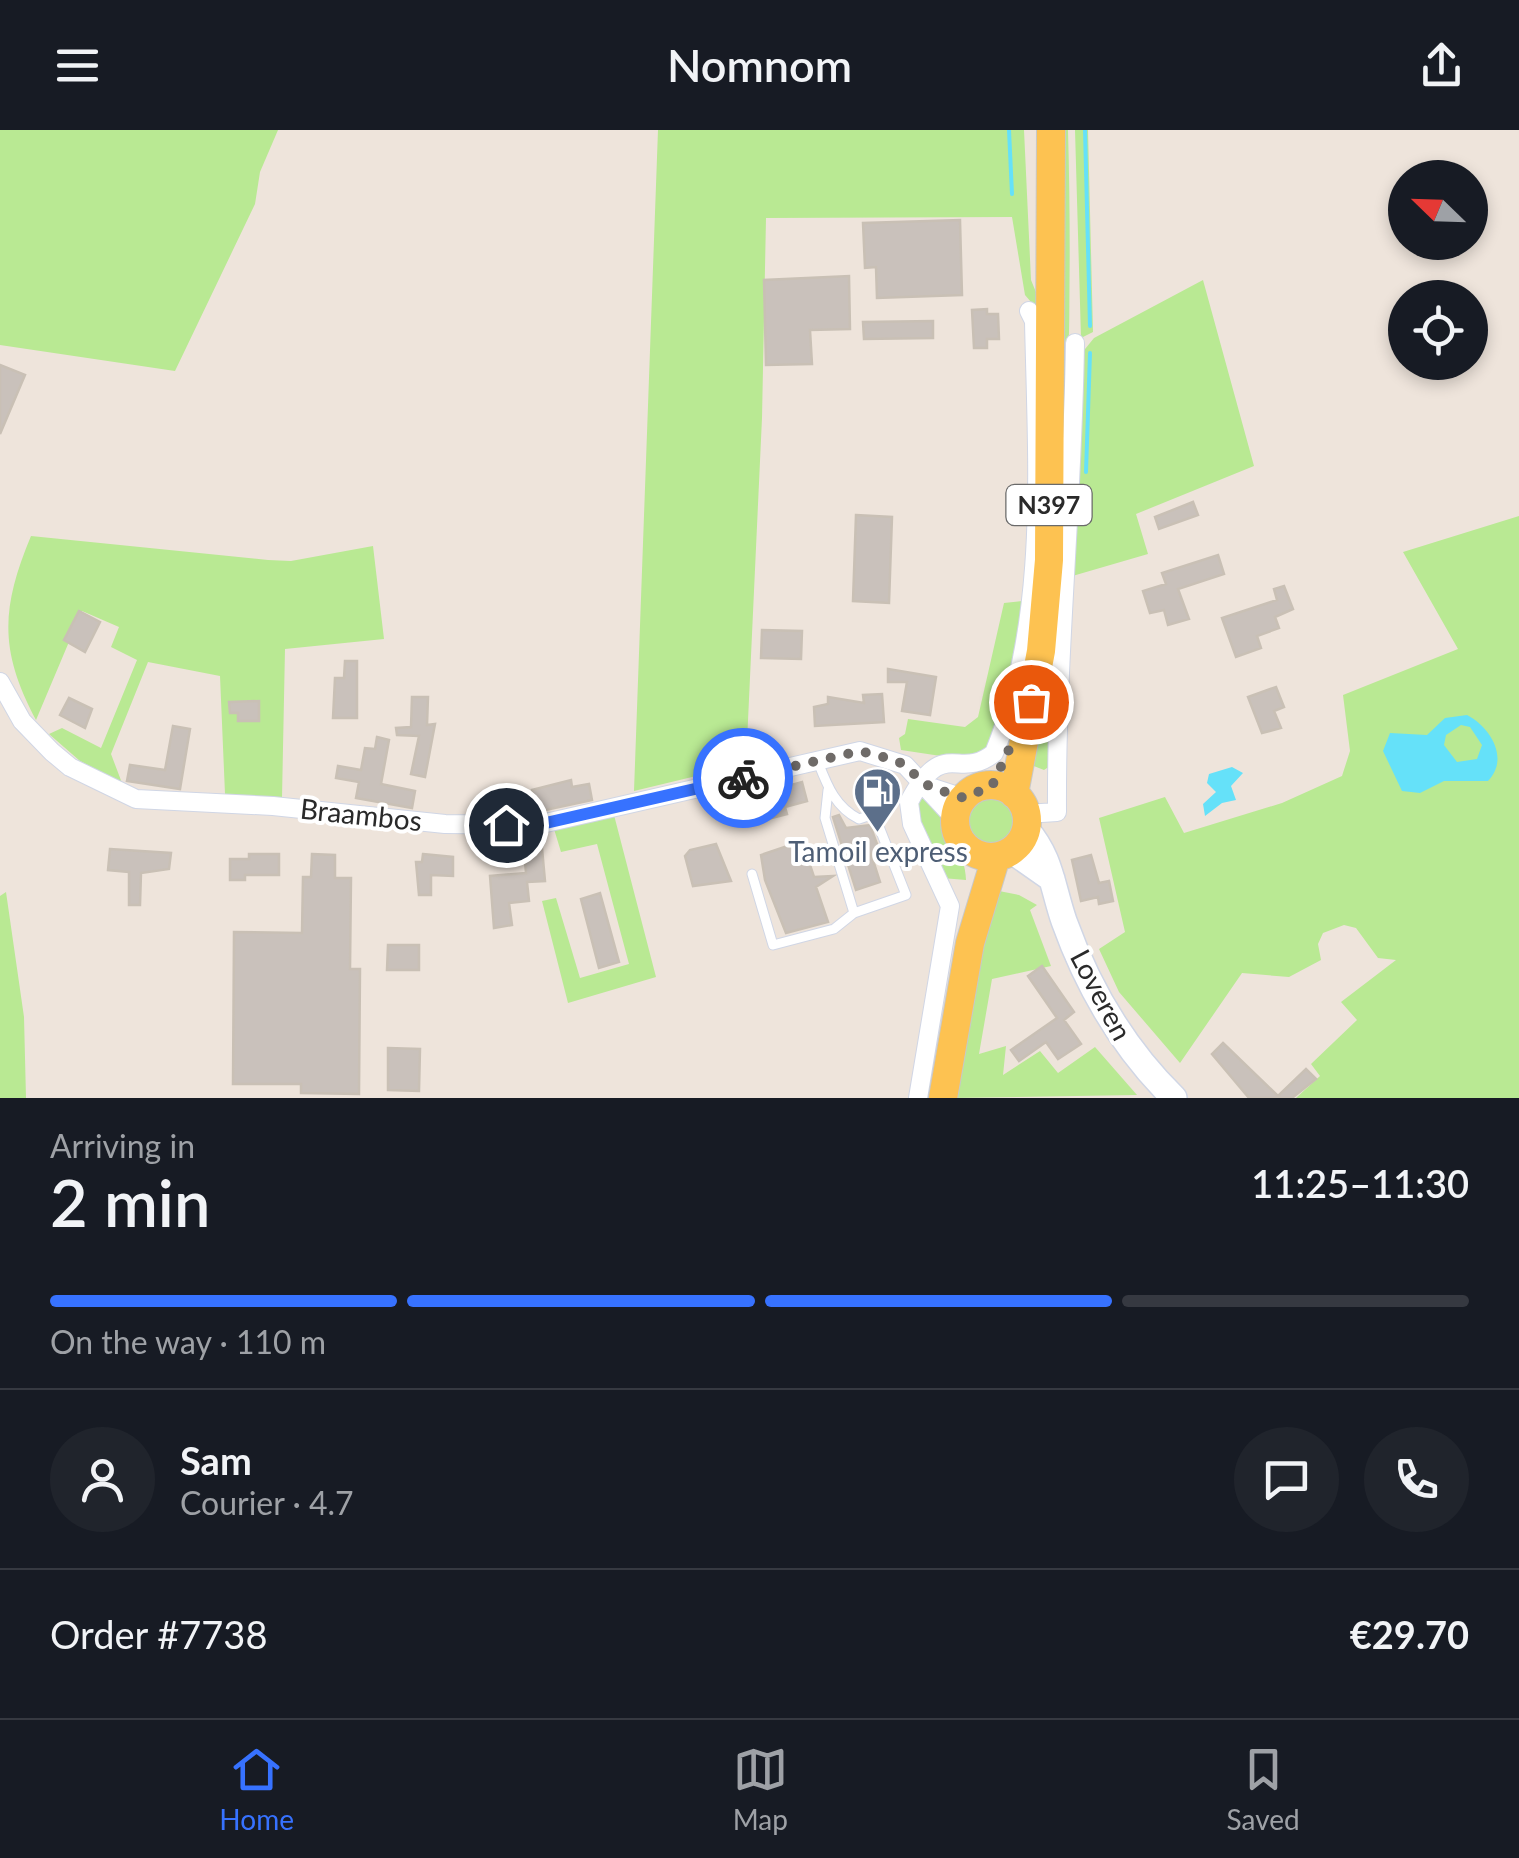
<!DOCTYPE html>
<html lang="en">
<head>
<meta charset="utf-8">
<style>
	body { margin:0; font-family:Lato,sans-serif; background:#20242c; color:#f1f3f6; height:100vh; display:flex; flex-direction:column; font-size:38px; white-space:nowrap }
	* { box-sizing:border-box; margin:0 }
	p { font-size:32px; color:#9ea1a6 }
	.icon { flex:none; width:55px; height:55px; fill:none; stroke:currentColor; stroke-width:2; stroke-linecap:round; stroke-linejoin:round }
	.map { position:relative; height:968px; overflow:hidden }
	.panel { display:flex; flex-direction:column; background:#171b24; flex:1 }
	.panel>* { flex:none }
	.needle { width:65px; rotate:293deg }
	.controls { position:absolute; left:1388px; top:30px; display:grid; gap:20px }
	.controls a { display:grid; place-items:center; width:100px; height:100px; border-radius:50%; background:#171b24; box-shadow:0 5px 15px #0003; font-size:50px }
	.pin { position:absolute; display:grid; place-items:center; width:85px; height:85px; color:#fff; margin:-42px; border:5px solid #fff; border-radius:50%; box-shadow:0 2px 10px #0007 }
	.courier { position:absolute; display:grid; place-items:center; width:100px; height:100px; margin:-50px; border:8px solid #3772ff; border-radius:50%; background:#fff; color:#222; box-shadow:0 2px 12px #0007 }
	.summary em { font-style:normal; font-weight:600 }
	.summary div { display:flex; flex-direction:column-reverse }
	.summary { display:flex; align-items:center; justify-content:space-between; height:170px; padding:0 50px }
	h1 { font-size:65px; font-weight:600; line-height:75px }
	.bar { display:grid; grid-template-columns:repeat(4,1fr); gap:15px 10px; align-content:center; height:120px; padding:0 50px }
	.bar i { height:12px; border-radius:8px; background:#363941 }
	.bar .on { background:#3772ff }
	.bar p { grid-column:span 4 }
	.line { display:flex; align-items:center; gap:25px; padding:0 50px; border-top:2px solid #363941 }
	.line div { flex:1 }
	.round { display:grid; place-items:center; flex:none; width:105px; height:105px; border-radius:52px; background:#20242c }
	header { display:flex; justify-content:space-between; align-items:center; height:130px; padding:0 50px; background:#171b24; font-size:45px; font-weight:600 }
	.dock { display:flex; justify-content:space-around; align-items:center; height:140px; border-top:2px solid #363941; background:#171b24; font-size:28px; color:#9ea1a6 }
	.dock a { display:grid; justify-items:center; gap:5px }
	.dock .on { color:#3772ff }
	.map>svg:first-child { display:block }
	.green { fill:#b9e993 }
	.water { fill:#65e1f9; fill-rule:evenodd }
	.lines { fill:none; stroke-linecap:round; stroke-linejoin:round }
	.stream { stroke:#65e1f9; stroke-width:4 }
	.building { fill:#c9c1bb; stroke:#c9c0b5; stroke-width:2.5 }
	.lane-casing { stroke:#d0d6e5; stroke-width:11 }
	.street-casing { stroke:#d0d6e5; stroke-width:20 }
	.secondary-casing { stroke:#d0d6e5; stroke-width:28 }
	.primary-casing { stroke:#c8c8c8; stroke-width:30 }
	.lane { stroke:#fff; stroke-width:9 }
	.street { stroke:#fff; stroke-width:18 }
	.secondary { stroke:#fff; stroke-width:25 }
	.primary { stroke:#fdc251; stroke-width:28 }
	.done { stroke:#6f6b68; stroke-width:10; stroke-dasharray:0 18 }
	.route { stroke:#3772ff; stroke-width:12 }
	.labels { text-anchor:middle; stroke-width:8; stroke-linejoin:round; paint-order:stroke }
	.shield { fill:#fff; stroke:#6a6a6a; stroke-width:2.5 }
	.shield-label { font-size:25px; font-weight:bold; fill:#2a2a2a }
	.street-label { font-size:28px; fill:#2a2a2a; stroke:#fff }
	.service-label { font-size:28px; fill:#4e5e75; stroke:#fff }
</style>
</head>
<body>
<header><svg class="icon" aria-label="menu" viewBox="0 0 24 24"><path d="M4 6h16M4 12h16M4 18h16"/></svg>Nomnom<svg class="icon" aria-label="share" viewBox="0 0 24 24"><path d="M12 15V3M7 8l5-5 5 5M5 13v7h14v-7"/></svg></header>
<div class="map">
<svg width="1519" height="968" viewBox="0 0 1519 968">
	<rect width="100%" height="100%" fill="#eee4db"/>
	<path class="green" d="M0,0H278L260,42L255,74L175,241L0,215Z
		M658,0H1024L1031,150L1040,172L1044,243L1039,465L1029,539L1003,624L999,622L1024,539L1036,432L1037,179L1025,165L1012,87L766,88L762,288L746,634L634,661Z
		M1057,0H1068C1074,213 1063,423 1050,636L1044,640L1026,633Z
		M1075,0H1088L1093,202L1081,208Z
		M1203,150L1254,336L1136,384L1148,424L1069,447L1081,224L1094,208Z
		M1519,386V968H1296L1320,946L1311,934L1357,890L1341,872L1396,830L1378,828L1356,798L1344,795L1323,803L1318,814L1321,830L1289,847L1242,843L1180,933L1119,862L1099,819L1125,802L1099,688L1165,667L1184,703L1282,673L1342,646L1350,621L1343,565L1458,519L1403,422Z
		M31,406L268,430L291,431L373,416L384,509L285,519L282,668L225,664L220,546L148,532L111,624L122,653L80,631L49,604L62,598L101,618L137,530L111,517L119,497L82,481L36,590C0,522 0,480 31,406Z
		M1028,441L1024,492L994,615L974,631L901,620L899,608L905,604L908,589L965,597L978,587L1004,473L1022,471Z
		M919,667C943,677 966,725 966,750L942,748L912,685Z
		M967 691a23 23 0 1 1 46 0a23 23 0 1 1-46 0Z
		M614,685L656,847L568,873L542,771L556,768L580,848L629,834L597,714L561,722L554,699Z
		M989,759L1019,765L1037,775L1030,780L1051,836L992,849L979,924L1006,916L1003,945L1040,921L1058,943L1095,917L1137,965L951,968Z
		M6,762L24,887L26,968H0V766Z"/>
	<path class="water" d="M1467,585C1490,597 1510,628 1488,651H1444L1420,663L1402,661L1383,621L1390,603L1427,605L1445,588ZM1461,595L1470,597L1482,615L1477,629L1457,632L1444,615L1446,605Z
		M1232,637L1243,643L1231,656L1236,670L1222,673L1205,686L1203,674L1216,662L1207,653L1209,644Z"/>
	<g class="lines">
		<path class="stream" d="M1009,0L1012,64
			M1085,0L1090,196
			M1086,342L1090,223"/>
	</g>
	<path class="building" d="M960,90L962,165L877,168L876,137L865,138L863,93Z
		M849,146L850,199L810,200L812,234L766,235L764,150Z
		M987,179V184H998L999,209H987V218H974L972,180Z
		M933,191V208L864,209L863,192Z
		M0,235L25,245L0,304Z
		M1193,372L1198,385L1159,399L1155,387Z
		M856,385L892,387L889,473L853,471Z
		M1218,425L1224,444L1178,459L1189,489L1168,495L1164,480L1150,483L1143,461L1166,454L1162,443Z
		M1284,456L1293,479L1275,487L1279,498L1257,506L1261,518L1236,527L1222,488L1277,470L1274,459Z
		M79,481L100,492L85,522L64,510Z
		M762,500L802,501L801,529L761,528Z
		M345,531H357V588H333L335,548H344Z
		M888,539L936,547L930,585L902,581L907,552H888Z
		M1276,557L1284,577L1274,581L1281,598L1262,603L1248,567Z
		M882,564L884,592L815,596L814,577L828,574V567L864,573L863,565Z
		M412,567H428L427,595L435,594L425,647L411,644L419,606L397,605L396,598L411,597Z
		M69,568L92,579L85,598L60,585Z
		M259,571V591H238V583H230L229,572Z
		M173,596L190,599L180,659L127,651L130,635L165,640Z
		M377,607L389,610L381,654L415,661L412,678L356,668L359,652L336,648L338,636L361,640L365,618L375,619Z
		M571,650L572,657L589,654L592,670L536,682L532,660Z
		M802,652L807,671L785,677L787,684L772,688L771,681L750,686L744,668Z
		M839,685L846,698L870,695L880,722L871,724L880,752L856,760L833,687Z
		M541,707L545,751L527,752L529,771L509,773L512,795L494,798L490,746L526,743L523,709Z
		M802,711L814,747L833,746L816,757L828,792L786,803L765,750L761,725Z
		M716,714L731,751L693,756L685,726L690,720Z
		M110,719L171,723L169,739L141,743L140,775H129V742L108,740Z
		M249,724H279V745H245V750H230V729H249Z
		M312,724L335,725V748H351L350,839H360L359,964L301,963V954H233L234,802L302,803L303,747H311Z
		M423,724L453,727V746L431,745V765H419L416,732H422Z
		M1091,725L1099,753L1109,751L1113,771L1099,774L1098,767L1081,771L1072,730Z
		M600,763L619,832L599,838L581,769Z
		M388,815H419V840H387Z
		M1042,836L1074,882L1064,890L1081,914L1058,929L1046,912L1019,931L1011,920L1057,888L1028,846Z
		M1223,913L1278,966L1306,939L1316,949L1292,968H1249L1212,924Z
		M388,918L420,919L419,961L388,960Z"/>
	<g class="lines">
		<defs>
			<path id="lane" d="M818,632C827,655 835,677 859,689L874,684L906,765L854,783L825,688L828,660
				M752,744L773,815L834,799L854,783"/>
			<path id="street" d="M0,552L22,591L52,622L70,637L136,669L273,676L445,694L537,695L860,621L905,635L955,689
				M930,657L964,668
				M1026,684L1057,682C1056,525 1073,370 1075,213
				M918,968L950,776L912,694L909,672C944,605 958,652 994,623C1049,489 1037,334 1034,191L1029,181"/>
			<path id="secondary" d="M1026,699C1051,727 1052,756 1064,791C1088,858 1123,918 1174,968
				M1012,721L1052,749"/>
			<path id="primary" d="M955 691a36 36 0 1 1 72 0a36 36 0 1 1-72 0Z
				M1014,664L1041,521L1049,430L1051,0
				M943,968L970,813L996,727"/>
		</defs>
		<use href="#lane" class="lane-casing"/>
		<use href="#street" class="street-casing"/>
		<use href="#secondary" class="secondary-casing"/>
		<use href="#primary" class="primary-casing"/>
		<use href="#lane" class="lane"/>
		<use href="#street" class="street"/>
		<use href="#secondary" class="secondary"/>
		<use href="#primary" class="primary"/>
	</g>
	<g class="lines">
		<path class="done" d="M743,648L860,621L898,631L930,657L964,668L992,656L1031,572"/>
		<path class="route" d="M506,695H537L743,648"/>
	</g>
	<defs>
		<symbol id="fuel-pin" viewBox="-11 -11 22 30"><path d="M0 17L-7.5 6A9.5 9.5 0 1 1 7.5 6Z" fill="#5c6f8a" stroke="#fff"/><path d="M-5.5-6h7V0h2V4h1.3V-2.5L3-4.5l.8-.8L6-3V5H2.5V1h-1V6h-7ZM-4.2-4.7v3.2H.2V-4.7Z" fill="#fff"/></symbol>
	</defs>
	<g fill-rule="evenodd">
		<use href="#fuel-pin" x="850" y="634" width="55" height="75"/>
	</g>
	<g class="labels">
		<rect class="shield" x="1006.5" y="355" width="85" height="40" rx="8"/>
		<g class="shield-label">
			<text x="1049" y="384">N397</text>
		</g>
		<g class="street-label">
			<text transform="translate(361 685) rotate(6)" y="10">Braambos</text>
			<text transform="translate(1101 865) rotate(62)" y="10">Loveren</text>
		</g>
		<g class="service-label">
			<text x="878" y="732">Tamoil express</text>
		</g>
	</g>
</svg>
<div class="controls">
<a><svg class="needle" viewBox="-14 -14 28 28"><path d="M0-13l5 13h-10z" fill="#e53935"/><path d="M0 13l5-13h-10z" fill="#9ea1a6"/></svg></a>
<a><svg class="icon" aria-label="locate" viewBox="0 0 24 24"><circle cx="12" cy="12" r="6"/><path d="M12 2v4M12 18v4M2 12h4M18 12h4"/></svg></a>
</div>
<div class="pin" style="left:1031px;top:572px;background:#ea580c"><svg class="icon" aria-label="bag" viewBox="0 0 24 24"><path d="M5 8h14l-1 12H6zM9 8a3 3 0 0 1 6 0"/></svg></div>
<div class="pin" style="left:506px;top:695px;background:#1f2937"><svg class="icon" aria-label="home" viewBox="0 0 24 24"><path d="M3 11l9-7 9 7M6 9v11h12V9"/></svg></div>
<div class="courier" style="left:743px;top:648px"><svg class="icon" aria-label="bike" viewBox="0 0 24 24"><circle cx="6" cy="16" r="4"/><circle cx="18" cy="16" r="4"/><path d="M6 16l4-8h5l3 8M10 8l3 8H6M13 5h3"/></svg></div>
</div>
<section class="panel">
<div class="summary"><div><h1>2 min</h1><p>Arriving in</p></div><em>11:25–11:30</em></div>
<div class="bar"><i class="on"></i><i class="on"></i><i class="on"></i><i></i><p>On the way · 110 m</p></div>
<div class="line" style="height:180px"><a class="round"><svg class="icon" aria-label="person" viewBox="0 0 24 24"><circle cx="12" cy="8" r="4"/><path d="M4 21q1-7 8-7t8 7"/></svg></a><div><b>Sam</b><p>Courier · 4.7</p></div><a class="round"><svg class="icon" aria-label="chat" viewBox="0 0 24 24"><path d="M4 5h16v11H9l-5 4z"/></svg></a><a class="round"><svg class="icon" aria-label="phone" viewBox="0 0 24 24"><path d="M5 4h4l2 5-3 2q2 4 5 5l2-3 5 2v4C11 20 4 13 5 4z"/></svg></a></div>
<div class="line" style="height:130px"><div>Order #7738</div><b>€29.70</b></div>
</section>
<nav class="dock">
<a class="on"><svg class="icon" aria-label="home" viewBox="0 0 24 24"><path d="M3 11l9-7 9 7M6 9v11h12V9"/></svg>Home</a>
<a><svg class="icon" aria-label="map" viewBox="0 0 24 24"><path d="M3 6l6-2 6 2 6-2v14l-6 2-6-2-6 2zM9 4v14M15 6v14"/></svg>Map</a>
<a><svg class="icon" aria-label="saved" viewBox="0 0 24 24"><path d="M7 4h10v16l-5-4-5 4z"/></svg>Saved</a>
</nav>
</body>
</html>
